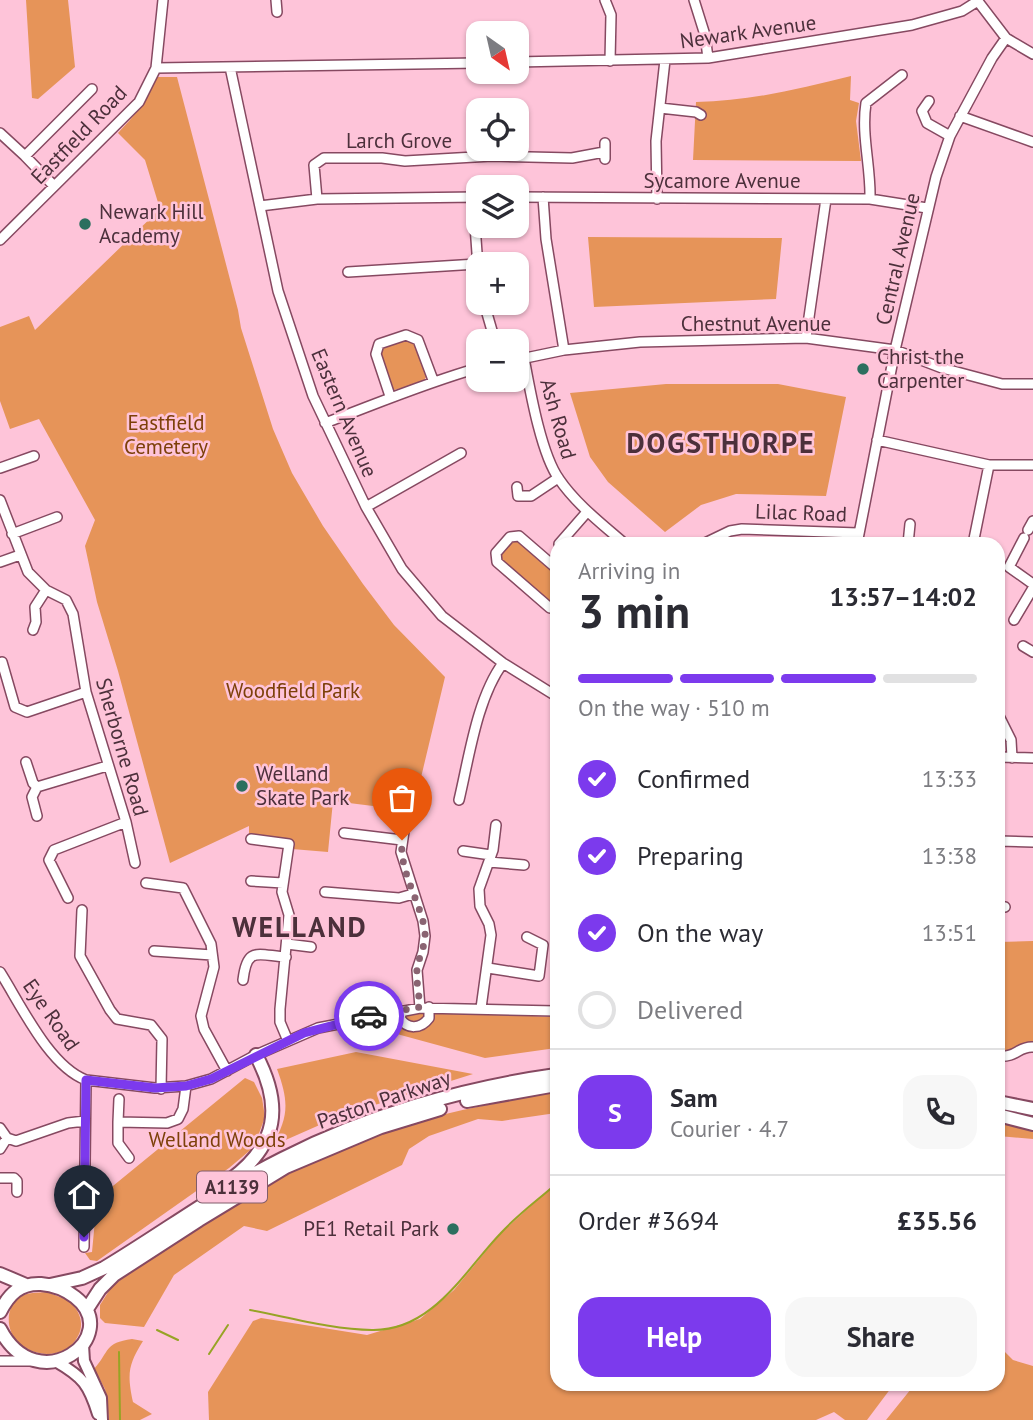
<!DOCTYPE html>
<html lang="en">
<head>
<meta charset="utf-8">
<style>
	body { margin:0; font-family:"PT Sans",sans-serif; background:#f7f7f7; color:#2b2b33; height:100vh; display:flex; flex-direction:column; font-size:26px; white-space:nowrap }
	* { box-sizing:border-box; margin:0 }
	p { font-size:23px; color:#7c7c81 }
	.icon { flex:none; width:38px; height:38px; fill:none; stroke:currentColor; stroke-width:2; stroke-linecap:round; stroke-linejoin:round }
	.map { position:relative; flex:1; overflow:hidden }
	.side { position:absolute; left:550px; top:537px; width:455px; height:854px; display:flex; flex-direction:column; background:#fff; border-radius:21px; box-shadow:0 2px 5px #0004 }
	.side>* { flex:none }
	.needle { width:46px; rotate:146deg }
	.fabs { position:absolute; left:466px; top:21px; display:grid; gap:14px }
	.fabs a { display:grid; place-items:center; width:63px; height:63px; border-radius:14px; background:#fff; box-shadow:0 2px 5px #0004; font-size:35px }
	.pin { position:absolute; display:grid; place-items:center; width:60px; height:60px; color:#fff; margin:-72px -30px; border-radius:50% 50% 50% 0; rotate:-45deg; box-shadow:0 0 7px #0007 }
	.pin .icon { rotate:45deg }
	.courier { position:absolute; display:grid; place-items:center; width:70px; height:70px; margin:-35px; border:5px solid #7c3aed; border-radius:50%; background:#fff; color:#222; box-shadow:0 2px 9px #0007 }
	.head em { font-style:normal; font-weight:700 }
	.head div { display:flex; flex-direction:column-reverse }
	.head { display:flex; align-items:center; justify-content:space-between; height:119px; padding:0 28px }
	h1 { font-size:46px; font-weight:700; line-height:52px }
	.bar { display:grid; grid-template-columns:repeat(4,1fr); gap:10px 7px; align-content:center; height:84px; padding:0 28px }
	.bar i { height:9px; border-radius:5px; background:#e1e1e2 }
	.bar .current { background:#7c3aed }
	.bar p { grid-column:span 4 }
	.line { display:flex; align-items:center; gap:18px; padding:0 28px; border-top:2px solid #e1e1e2 }
	.line div { flex:1 }
	.round { display:grid; place-items:center; flex:none; width:74px; height:74px; border-radius:21px; background:#f7f7f7 }
	ol { padding:0 28px; list-style:none }
	li { display:flex; align-items:center; gap:21px; height:77px }
	li p { margin-inline-start:auto }
	li .icon { padding:7px; border-radius:50%; background:#7c3aed; color:#fff; stroke-width:4 }
	li:last-child { color:#7c7c81 }
	li i { width:38px; height:38px; border:4px solid #e1e1e2; border-radius:50% }
	.primary-button { display:flex; gap:14px; margin-top:auto; padding:14px 28px }
	.primary-button a { flex:1; height:80px; border-radius:21px; background:#7c3aed; color:#fff; font-size:28px; font-weight:700; line-height:80px; text-align:center }
	.primary-button a+a { background:#f7f7f7; color:#2b2b33 }
	.map>svg:first-child { display:block }
	.green { fill:#e69459 }
	.lines { fill:none; stroke-linecap:round; stroke-linejoin:round }
	.stream { stroke:#97a325; stroke-width:2 }
	.minor-casing { stroke:#864961; stroke-width:12 }
	.major-casing { stroke:#864961; stroke-width:14 }
	.highway-casing { stroke:#864961; stroke-width:16 }
	.minor { stroke:#fff; stroke-width:9 }
	.major { stroke:#fff; stroke-width:10 }
	.highway { stroke:#fff; stroke-width:12 }
	.done { stroke:#8a6472; stroke-width:7; stroke-dasharray:0 12.6 }
	.route { stroke:#7c3aed; stroke-width:9 }
	.poi-dot { fill:#2c6f5f; stroke:#fec4d9; stroke-width:2.5 }
	.labels { text-anchor:middle; stroke-width:5; stroke-linejoin:round; paint-order:stroke }
	.shield { fill:#fec4d9; stroke:#815c6a; stroke-width:2 }
	.shield-label { font-size:19px; font-weight:bold; fill:#4c303b }
	.street-label { font-size:21px; fill:#4c303b; stroke:#fec4d9 }
	.poi-label { font-size:21px; fill:#4c303b; stroke:#fec4d9; text-anchor:start }
	.park-label { font-size:21px; fill:#7d4009; stroke:#fec4d9 }
	.district-label { font-size:28px; font-weight:bold; letter-spacing:2px; fill:#4c303b; stroke:#fec4d9 }
</style>
</head>
<body>
<div class="map">
<svg width="1033" height="1420" viewBox="0 0 1033 1420">
	<rect width="100%" height="100%" fill="#fec4d9"/>
	<path class="green" d="M26,0H68L75,67L38,99L32,98Z
		M851,76L850,100L859,103L856,121L861,161L693,160L696,102C750,101 799,89 851,76Z
		M156,77H177L238,310L241,328L273,429L292,473L323,526L363,584L394,625L445,677L413,811L333,801L328,852L292,849V841L249,835V826L170,863L118,671L97,602L85,546L95,520L39,419L10,429L0,401V327L29,316L35,330L160,209L145,160L118,133C135,115 148,100 156,77Z
		M588,237L782,238L776,299L594,307Z
		M407,339L416,342L428,374L423,382L394,390L391,388L380,356C382,344 397,343 407,339Z
		M666,384H778L846,397L826,496L736,494L701,505L665,532L608,482L590,457L570,393Z
		M512,539H519L556,571V606L551,605L500,561L498,554Z
		M1033,941V1044L1009,1054H998V942Z
		M436,1012L556,1017V1048L485,1058L353,1022L396,1014Z
		M356,1052L473,1074L340,1116L272,1146C289,1116 289,1102 277,1069Z
		M245,1078L254,1082L262,1098L265,1117L254,1147L229,1168L97,1261L90,1260L85,1253L92,1252L97,1199Z
		M556,1091V1113L502,1121L478,1119L429,1136L409,1149L402,1165L267,1231L244,1226L174,1275L144,1327L105,1323L100,1318V1305L112,1286C196,1224 286,1167 385,1132C440,1112 500,1103 556,1091Z
		M998,1121L1033,1128V1139L998,1136Z
		M556,1183V1384H894L867,1420H845L834,1412L816,1420H209L208,1392L253,1321L261,1318L367,1335L420,1319L454,1290L501,1233Z
		M47,1292L70,1301C79,1311 85,1323 78,1336C67,1359 34,1359 17,1341C6,1330 5,1307 20,1297C27,1292 38,1293 47,1292Z
		M132,1339L143,1341C128,1365 127,1374 133,1402L152,1414L140,1420H109L105,1389L94,1369C110,1351 104,1343 132,1339Z
		M998,1345L1013,1360L1033,1366V1420H886L915,1384H998Z"/>
	<g class="lines">
		<path class="stream" d="M250,1310C287,1317 334,1330 372,1330C432,1331 464,1272 500,1234C517,1215 538,1200 556,1184
			M157,1330L178,1340
			M119,1352L120,1420
			M209,1354L228,1325"/>
		<defs>
			<path id="minor" d="M276,0L277,12
				M605,0L611,15L610,61
				M694,0L705,35L708,58
				M977,0L1006,38L1033,54
				M516,62L708,58L912,25L962,11L978,1
				M230,67L278,291L313,396L366,507L402,569L442,616L503,663L556,696
				M156,68L478,63
				M929,101L922,111L927,123L950,136
				M660,108L696,112L701,115
				M960,116L1033,142
				M0,133L25,156L54,186
				M25,156L92,89
				M605,159V143
				M473,197L478,267
				M516,197L870,199L927,208
				M543,197L546,239L564,350
				M317,199L314,165L324,158H382L405,161L492,156L572,158L604,152
				M657,199L656,141L665,60
				M870,199C871,167 861,135 866,103L902,75
				M260,206L317,199L478,197
				M0,240L139,102L156,68L163,0
				M348,272L477,264
				M484,303L495,341
				M806,338L826,199
				M524,358C530,390 541,454 559,479C576,504 602,524 625,544
				M516,360L564,350L640,342L806,338L895,350L942,368L1002,384H1033
				M390,396L376,354L379,344L406,335L418,340L433,380
				M325,423C376,404 425,383 478,368
				M877,440L989,465H1033
				M0,468L34,456
				M517,487L518,496H531L558,478
				M0,500L28,572L46,590L66,600L73,614L86,692L126,822L135,863
				M366,507L461,453
				M1028,530L1033,521
				M12,534L57,517
				M1024,538L1009,567L1033,584
				M559,544L587,512
				M703,544L730,531L742,529L858,533
				M857,544L895,350L936,177L950,136L992,58L1006,38
				M908,544L910,524
				M973,544L989,465
				M0,562L20,555
				M556,568L519,536L510,537L496,553L497,562L550,608H556
				M1014,620L1033,588
				M33,630L36,622L35,607L46,590
				M1023,646L1033,652
				M2,662L15,707L27,712L86,692
				M998,714L1011,740L1012,758
				M998,757L1033,758
				M26,762L33,783L37,787L107,766
				M459,800C469,758 477,698 503,663
				M397,804L396,810L407,811L401,852L423,921L425,936L423,952L417,970L420,1008
				M37,816L32,797L37,787
				M344,833L402,840
				M251,839L289,844L282,892L289,915L280,1009V1022L288,1041
				M998,841L1033,842
				M463,851L491,855
				M489,862L524,865
				M998,876V841
				M251,881L283,883
				M146,883L183,888L211,944L214,967L201,1016L204,1029L227,1071
				M325,892L399,898L413,894
				M68,898L49,860L54,850L126,822
				M998,906L1005,907
				M82,910L80,956L110,1010L117,1019L151,1025L162,1039L161,1089
				M287,944L311,947
				M154,951L212,955
				M488,968L539,976L543,945L527,937
				M0,972C21,1005 49,1066 86,1080L155,1088L186,1086L211,1079L256,1055L318,1028L420,1008L556,1011
				M243,980C247,946 257,955 286,957
				M481,1008L491,935L489,924L480,906L479,889L493,850L496,825
				M402,1011L400,1018C407,1030 421,1029 429,1018V1007
				M998,1056C1017,1058 1018,1046 1033,1047
				M119,1099L118,1122L167,1123L178,1119L183,1109L186,1086
				M118,1122V1143L129,1158
				M0,1128L7,1138L16,1141L68,1123L85,1121
				M0,1149L7,1138
				M0,1178H14L17,1181V1192
				M84,1247L86,1080
				M0,1361H34"/>
			<path id="major" d="M83,1345L84,1361L101,1398L102,1420
				M57,1362C83,1377 89,1385 98,1414"/>
			<path id="highway" d="M467,1101L556,1085
				M998,1102L1033,1109
				M998,1115L1033,1124
				M230,1180C278,1145 283,1106 256,1055
				M0,1274L26,1285
				M50,1285L82,1278L104,1268C164,1232 220,1190 282,1159C366,1116 463,1088 556,1075
				M87,1309L100,1289L114,1275L199,1220L286,1167L381,1127L440,1109
				M0,1312C9,1294 20,1283 41,1284C53,1285 66,1290 75,1297C125,1336 38,1402 0,1329"/>
		</defs>
		<use href="#minor" class="minor-casing"/>
		<use href="#major" class="major-casing"/>
		<use href="#highway" class="highway-casing"/>
		<use href="#minor" class="minor"/>
		<use href="#major" class="major"/>
		<use href="#highway" class="highway"/>
	</g>
	<g class="lines">
		<path class="done" d="M369,1016L420,1007C419,995 416,980 417,969C419,955 426,946 425,931C420,900 399,872 402,840"/>
		<path class="route" d="M84,1237L86,1080L155,1088L186,1086L211,1079L304,1033L369,1016"/>
	</g>
	<g class="poi-dot">
		<circle cx="85" cy="224" r="7"/>
		<circle cx="863" cy="369" r="7"/>
		<circle cx="242" cy="786" r="7"/>
		<circle cx="453" cy="1229" r="7"/>
	</g>
	<g class="labels">
		<rect class="shield" x="197" y="1171.5" width="70" height="31" rx="5"/>
		<g class="shield-label">
			<text x="232" y="1194">A1139</text>
		</g>
		<g class="street-label">
			<text transform="translate(748 32) rotate(-8)" y="7">Newark Avenue</text>
			<text transform="translate(79 135) rotate(-46)" y="7">Eastfield Road</text>
			<text x="399" y="148">Larch Grove</text>
			<text x="722" y="188">Sycamore Avenue</text>
			<text transform="translate(898 259) rotate(-77)" y="7">Central Avenue</text>
			<text x="756" y="331">Chestnut Avenue</text>
			<text transform="translate(344 413) rotate(67)" y="7">Eastern Avenue</text>
			<text transform="translate(558 419) rotate(74)" y="7">Ash Road</text>
			<text transform="translate(801 513) rotate(2)" y="7">Lilac Road</text>
			<text transform="translate(122 747) rotate(74)" y="7">Sherborne Road</text>
			<text transform="translate(51 1015) rotate(55)" y="7">Eye Road</text>
			<text transform="translate(384 1100) rotate(-19)" y="7">Paston Parkway</text>
		</g>
		<g class="poi-label">
			<text x="99" y="219">Newark Hill<tspan x="99" dy="24">Academy</tspan></text>
			<text x="877" y="364">Christ the<tspan x="877" dy="24">Carpenter</tspan></text>
			<text x="256" y="781">Welland<tspan x="256" dy="24">Skate Park</tspan></text>
			<text x="439" y="1236" text-anchor="end">PE1 Retail Park</text>
		</g>
		<g class="park-label">
			<text x="166" y="430">Eastfield<tspan x="166" dy="24">Cemetery</tspan></text>
			<text x="293" y="698">Woodfield Park</text>
			<text x="217" y="1147">Welland Woods</text>
		</g>
		<g class="district-label">
			<text x="721" y="453">DOGSTHORPE</text>
			<text x="300" y="937">WELLAND</text>
		</g>
	</g>
</svg>
<div class="fabs">
<a><svg class="needle" viewBox="-14 -14 28 28"><path d="M0-13l5 13h-10z" fill="#e53935"/><path d="M0 13l5-13h-10z" fill="#7c7c81"/></svg></a>
<a><svg class="icon" aria-label="locate" viewBox="0 0 24 24"><circle cx="12" cy="12" r="6"/><path d="M12 2v4M12 18v4M2 12h4M18 12h4"/></svg></a>
<a><svg class="icon" aria-label="layers" viewBox="0 0 24 24"><path d="M12 4l9 5-9 5-9-5zM3 14l9 5 9-5"/></svg></a>
<a>+</a>
<a>−</a>
</div>
<div class="pin" style="left:402px;top:840px;background:#ea580c"><svg class="icon" aria-label="bag" viewBox="0 0 24 24"><path d="M5 8h14l-1 12H6zM9 8a3 3 0 0 1 6 0"/></svg></div>
<div class="pin" style="left:84px;top:1237px;background:#1f2937"><svg class="icon" aria-label="home" viewBox="0 0 24 24"><path d="M3 11l9-7 9 7M6 9v11h12V9"/></svg></div>
<div class="courier" style="left:369px;top:1016px"><svg class="icon" aria-label="car" viewBox="0 0 24 24"><path d="M5 17H2v-5l4-1 3-4h7l3 4 3 1v5h-3M9 17h6M6 11h13"/><circle cx="7" cy="17" r="2"/><circle cx="17" cy="17" r="2"/></svg></div>
<section class="side">
<div class="head"><div><h1>3 min</h1><p>Arriving in</p></div><em>13:57–14:02</em></div>
<div class="bar"><i class="current"></i><i class="current"></i><i class="current"></i><i></i><p>On the way · 510 m</p></div>
<ol>
<li><svg class="icon" aria-label="check" viewBox="0 0 24 24"><path d="M5 12l5 5 9-10"/></svg>Confirmed<p>13:33</p></li>
<li><svg class="icon" aria-label="check" viewBox="0 0 24 24"><path d="M5 12l5 5 9-10"/></svg>Preparing<p>13:38</p></li>
<li><svg class="icon" aria-label="check" viewBox="0 0 24 24"><path d="M5 12l5 5 9-10"/></svg>On the way<p>13:51</p></li>
<li><i></i>Delivered</li>
</ol>
<div class="line" style="height:126px"><b class="round" style="background:#7c3aed;color:#fff">S</b><div><b>Sam</b><p>Courier · 4.7</p></div><a class="round"><svg class="icon" aria-label="phone" viewBox="0 0 24 24"><path d="M5 4h4l2 5-3 2q2 4 5 5l2-3 5 2v4C11 20 4 13 5 4z"/></svg></a></div>
<div class="line" style="height:91px"><div>Order #3694</div><b>£35.56</b></div>
<div class="primary-button"><a>Help</a><a>Share</a></div>
</section>
</div>
</body>
</html>
